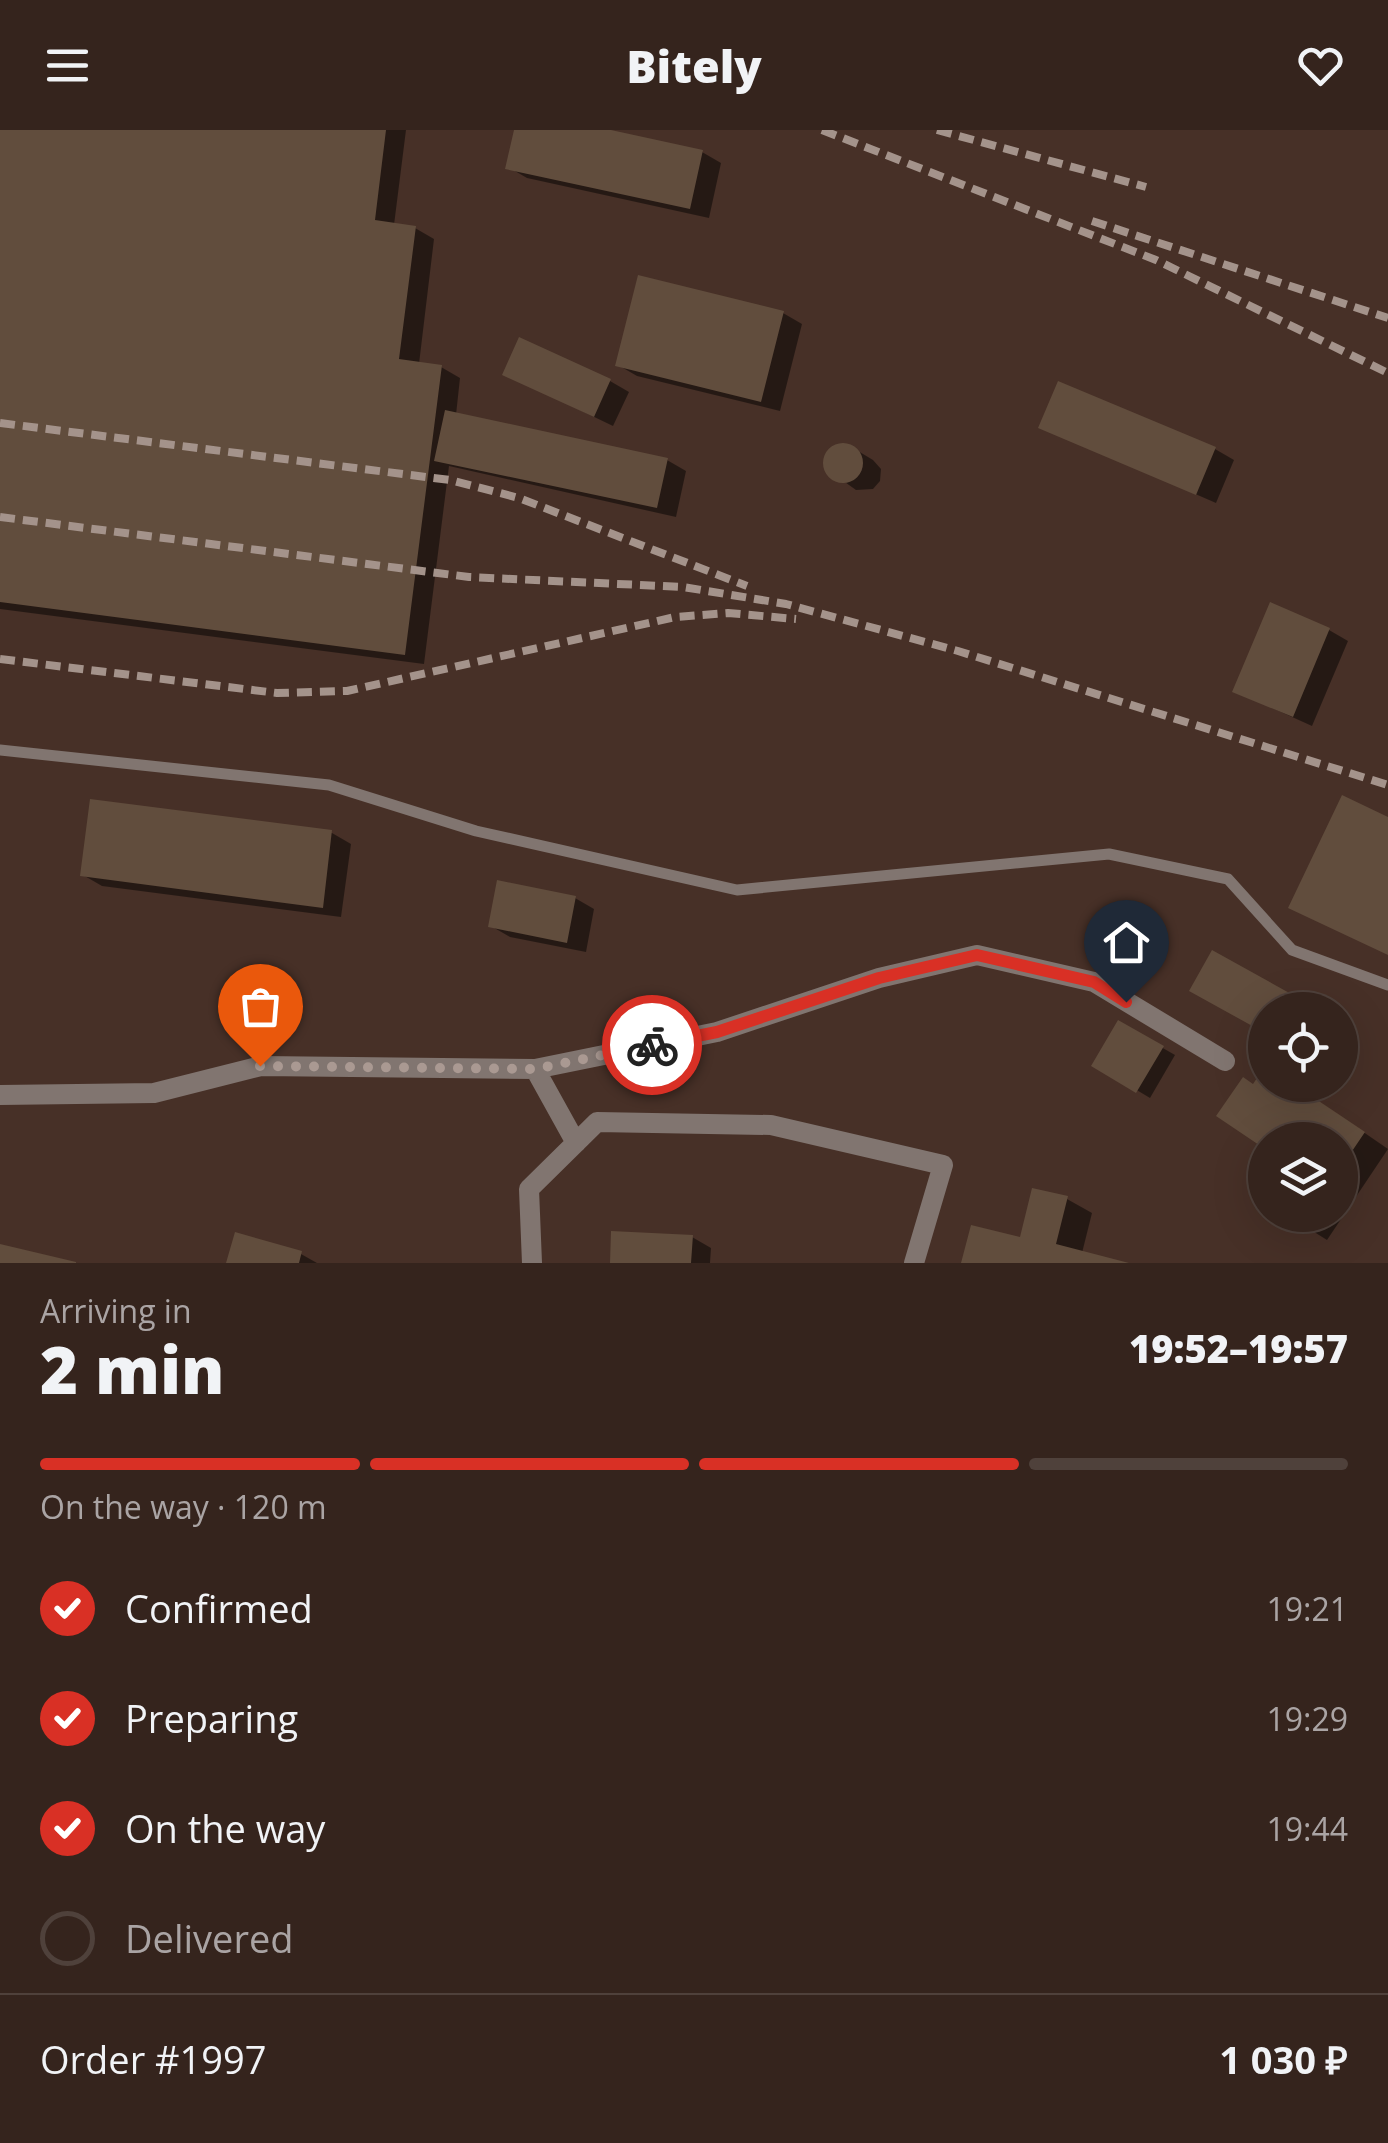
<!DOCTYPE html>
<html lang="en">
<head>
<meta charset="utf-8">
<style>
	body { margin:0; font-family:"Open Sans",sans-serif; background:#40302a; color:#f1f3f6; height:100vh; display:flex; flex-direction:column; font-size:38px; white-space:nowrap }
	* { box-sizing:border-box; margin:0 }
	p { font-size:32px; color:#aaa4a4 }
	.icon { flex:none; width:55px; height:55px; fill:none; stroke:currentColor; stroke-width:2; stroke-linecap:round; stroke-linejoin:round }
	.map { position:relative; height:1133px; overflow:hidden }
	.panel { display:flex; flex-direction:column; background:#35241d; flex:1 }
	.panel>* { flex:none }
	.fabs { position:absolute; left:1248px; top:862px; display:grid; gap:20px }
	.fabs a { display:grid; place-items:center; width:110px; height:110px; border-radius:50%; background:#35241d; box-shadow:0 10px 40px #0002,0 0 0 2px #4f413b; font-size:50px }
	.pin { position:absolute; display:grid; place-items:center; width:85px; height:85px; color:#fff; margin:-102px -42px; border-radius:50% 50% 50% 0; rotate:-45deg; box-shadow:0 0 10px #0007 }
	.pin .icon { rotate:45deg }
	.courier { position:absolute; display:grid; place-items:center; width:100px; height:100px; margin:-50px; border:8px solid #d93025; border-radius:50%; background:#fff; color:#222; box-shadow:0 2px 12px #0007 }
	.overview em { font-style:normal; font-weight:800 }
	.overview div { display:flex; flex-direction:column-reverse }
	.overview { display:flex; align-items:center; justify-content:space-between; height:170px; padding:0 40px }
	h1 { font-size:65px; font-weight:800; line-height:75px }
	.bar { display:grid; grid-template-columns:repeat(4,1fr); gap:15px 10px; align-content:center; height:120px; padding:0 40px }
	.bar i { height:12px; border-radius:8px; background:#4f413b }
	.bar .selected { background:#d93025 }
	.bar p { grid-column:span 4 }
	.line { display:flex; align-items:center; gap:25px; padding:0 40px; border-top:2px solid #4f413b }
	.line div { flex:1 }
	ol { padding:0 40px; list-style:none }
	li { display:flex; align-items:center; gap:30px; height:110px }
	li p { margin-inline-start:auto }
	li .icon { padding:10px; border-radius:50%; background:#d93025; color:#fff; stroke-width:4 }
	li:last-child { color:#aaa4a4 }
	li i { width:55px; height:55px; border:5px solid #4f413b; border-radius:50% }
	header { display:flex; justify-content:space-between; align-items:center; height:130px; padding:0 40px; background:#35241d; font-size:45px; font-weight:800 }
	.map>svg:first-child { display:block }
	.shadow { fill:#0007 }
	.building { fill:#614d3d }
	.lines { fill:none; stroke-linecap:round; stroke-linejoin:round }
	.lane { stroke:#817570; stroke-width:11 }
	.street { stroke:#817570; stroke-width:20 }
	.rail { stroke:#a4938b; stroke-width:8; stroke-dasharray:15 8; stroke-linecap:butt }
	.done { stroke:#aa9992; stroke-width:10; stroke-dasharray:0 18 }
	.route { stroke:#d93025; stroke-width:12 }
</style>
</head>
<body>
<header><svg class="icon" aria-label="menu" viewBox="0 0 24 24"><path d="M4 6h16M4 12h16M4 18h16"/></svg>Bitely<svg class="icon" aria-label="heart" viewBox="0 0 24 24"><path d="M12 20l-8-8c-3-5 5-10 8-4 3-6 11-1 8 4z"/></svg></header>
<div class="map">
<svg width="1388" height="1133" viewBox="0 0 1388 1133">
	<rect width="100%" height="100%" fill="#473027"/>
	<path class="shadow" d="M0,0H406L394,95L415,98L434,109L419,234L441,237L460,248L456,285L667,330L686,341L676,387L449,336L424,534L0,479Z
		M516,0H599L702,22L721,33L709,88L527,48L508,37Z
		M783,183L802,194L780,281L637,246L618,235Z
		M505,244L610,251L629,262L613,296Z
		M1041,297L1215,319L1234,330L1216,373Z
		M836,317L853,318L873,330L881,339L880,351L873,359L856,360L828,340V324Z
		M1329,500L1348,511L1312,596L1235,561Z
		M332,703L351,714L341,787L102,756L83,745Z
		M575,768L594,779L586,822L510,807L491,796Z
		M1119,893L1175,925L1150,968L1095,935Z
		M1265,941V955H1295L1388,1019L1327,1110L1287,1085H1340V1010H1265V1016L1254,956Z
		M1067,1069L1092,1083L1082,1123L1124,1133H964L972,1098L1022,1110Z
		M614,1103L692,1107L711,1118L710,1133H613Z
		M237,1105L301,1124L317,1133H229Z"/>
	<path class="building" d="M0,0H386L375,90L416,96L399,229L442,235L405,525L0,472Z
		M514,0H611L703,20L690,79L505,39Z
		M638,145L784,181L761,272L615,236Z
		M519,207L611,249L594,287L502,245Z
		M1058,251L1216,317L1196,365L1038,298Z
		M445,280L668,328L657,378L434,331Z
		M823 333a20 20 0 1 1 40 0a20 20 0 1 1-40 0Z
		M1270,472L1330,498L1293,587L1232,562Z
		M1342,665L1388,687V825L1288,778Z
		M90,669L332,700L323,778L80,746Z
		M497,750L576,766L567,813L488,797Z
		M1212,820L1320,880H1265V903L1189,861Z
		M1118,890L1164,916L1136,963L1091,936Z
		M1265,936V955H1295L1365,1002L1340,1039V1010H1265V1019L1216,986L1243,947L1253,954Z
		M1032,1058L1068,1066L1056,1114L1129,1133H961L971,1095L1020,1107Z
		M1283,1085H1309L1301,1097Z
		M611,1101L693,1105L691,1133H610Z
		M235,1102L302,1121L299,1133H226Z
		M0,1114L76,1132V1133H0Z"/>
	<g class="lines">
		<path class="lane" d="M0,620L329,655L476,701L737,760L1109,724L1228,749L1292,820L1388,855"/>
		<path class="street" d="M535,939L576,1013
			M0,965L154,963L261,936L535,939L717,902L879,848L977,825L1094,852L1225,931
			M532,1133L529,1059L597,992L771,995L943,1035L914,1133"/>
		<path class="rail" d="M822,0L1156,130L1388,243
			M937,0L1146,57
			M1092,91L1388,188
			M0,293L450,350L519,368L747,456
			M0,387L469,447L683,457L786,474L958,521L1388,655
			M0,529L277,563L347,561L675,487L728,483L796,489"/>
	</g>
	<g class="lines">
		<path class="done" d="M260,936L535,939L652,915"/>
		<path class="route" d="M652,915L717,902L879,848L977,825L1094,852L1126,872"/>
	</g>
</svg>
<div class="fabs">
<a><svg class="icon" aria-label="locate" viewBox="0 0 24 24"><circle cx="12" cy="12" r="6"/><path d="M12 2v4M12 18v4M2 12h4M18 12h4"/></svg></a>
<a><svg class="icon" aria-label="layers" viewBox="0 0 24 24"><path d="M12 4l9 5-9 5-9-5zM3 14l9 5 9-5"/></svg></a>
</div>
<div class="pin" style="left:260px;top:936px;background:#ea580c"><svg class="icon" aria-label="bag" viewBox="0 0 24 24"><path d="M5 8h14l-1 12H6zM9 8a3 3 0 0 1 6 0"/></svg></div>
<div class="pin" style="left:1126px;top:872px;background:#1f2937"><svg class="icon" aria-label="home" viewBox="0 0 24 24"><path d="M3 11l9-7 9 7M6 9v11h12V9"/></svg></div>
<div class="courier" style="left:652px;top:915px"><svg class="icon" aria-label="bike" viewBox="0 0 24 24"><circle cx="6" cy="16" r="4"/><circle cx="18" cy="16" r="4"/><path d="M6 16l4-8h5l3 8M10 8l3 8H6M13 5h3"/></svg></div>
</div>
<section class="panel">
<div class="overview"><div><h1>2 min</h1><p>Arriving in</p></div><em>19:52–19:57</em></div>
<div class="bar"><i class="selected"></i><i class="selected"></i><i class="selected"></i><i></i><p>On the way · 120 m</p></div>
<ol>
<li><svg class="icon" aria-label="check" viewBox="0 0 24 24"><path d="M5 12l5 5 9-10"/></svg>Confirmed<p>19:21</p></li>
<li><svg class="icon" aria-label="check" viewBox="0 0 24 24"><path d="M5 12l5 5 9-10"/></svg>Preparing<p>19:29</p></li>
<li><svg class="icon" aria-label="check" viewBox="0 0 24 24"><path d="M5 12l5 5 9-10"/></svg>On the way<p>19:44</p></li>
<li><i></i>Delivered</li>
</ol>
<div class="line" style="height:130px"><div>Order #1997</div><b>1 030 ₽</b></div>
</section>
</body>
</html>
